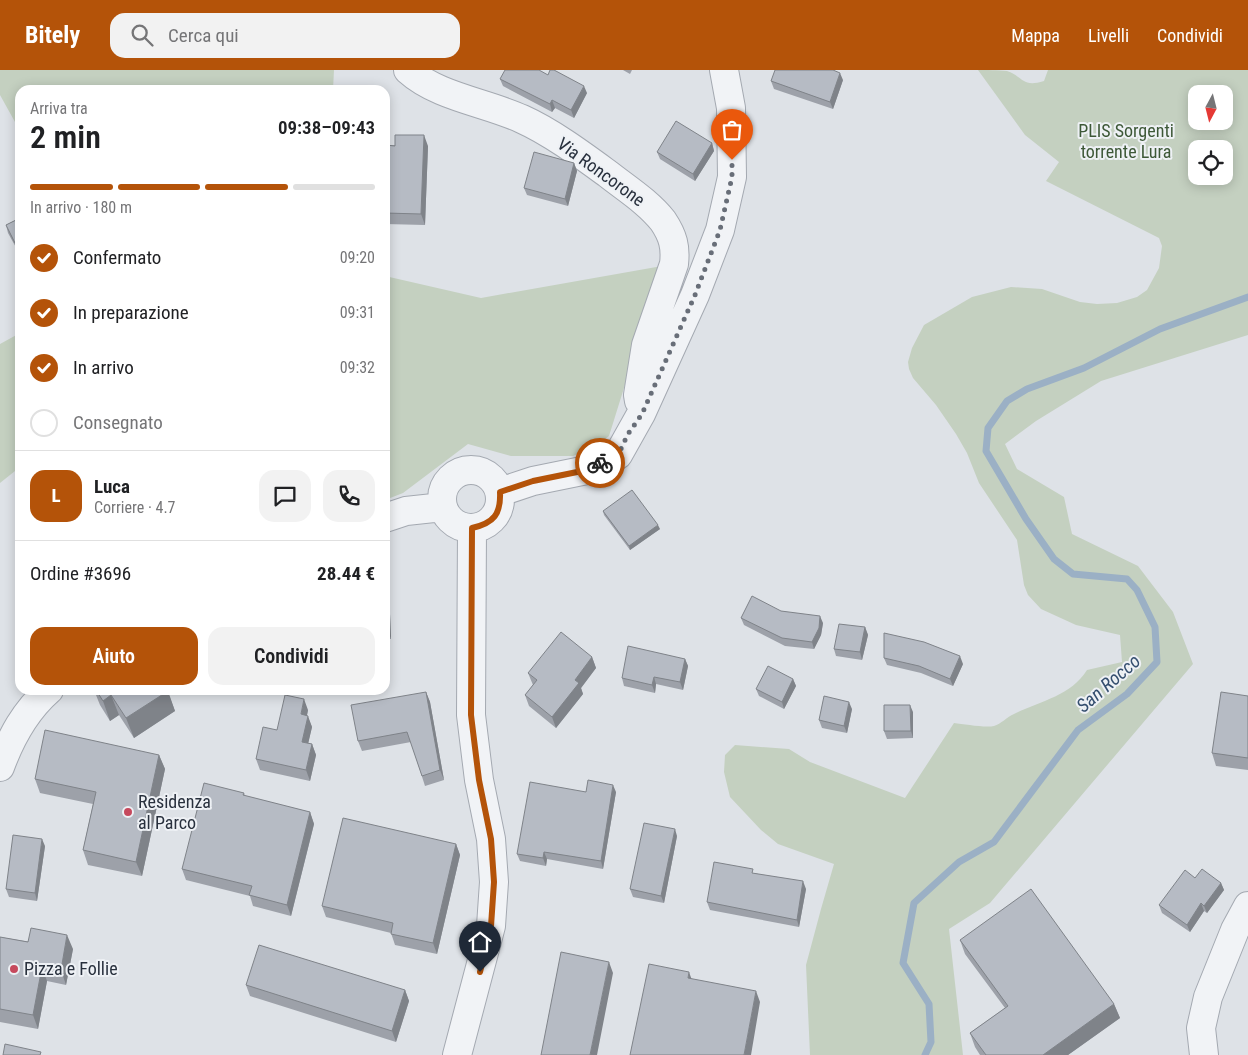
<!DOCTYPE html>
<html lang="it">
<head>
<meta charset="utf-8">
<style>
	body { margin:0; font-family:"Roboto Condensed",sans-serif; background:#f2f2f2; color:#202124; height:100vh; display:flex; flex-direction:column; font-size:19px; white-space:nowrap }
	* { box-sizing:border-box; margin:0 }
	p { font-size:16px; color:#757577 }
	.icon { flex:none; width:28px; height:28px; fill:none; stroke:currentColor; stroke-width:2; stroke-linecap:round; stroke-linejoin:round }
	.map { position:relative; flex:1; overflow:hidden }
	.drawer { position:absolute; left:15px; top:15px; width:375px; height:610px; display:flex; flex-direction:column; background:#fff; border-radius:15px; box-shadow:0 2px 12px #0003 }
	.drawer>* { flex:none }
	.needle { width:32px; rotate:187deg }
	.tools { position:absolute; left:1188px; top:15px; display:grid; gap:10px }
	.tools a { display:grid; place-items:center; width:45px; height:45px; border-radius:10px; background:#fff; box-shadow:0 2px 12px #0003; font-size:25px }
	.pin { position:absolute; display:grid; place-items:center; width:42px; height:42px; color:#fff; margin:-51px -21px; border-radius:50% 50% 50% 0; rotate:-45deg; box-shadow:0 0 5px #0007 }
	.pin .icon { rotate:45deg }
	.courier { position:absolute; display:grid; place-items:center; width:50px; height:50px; margin:-25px; border:4px solid #b45309; border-radius:50%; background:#fff; color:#222; box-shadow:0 1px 6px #0007 }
	.overview em { font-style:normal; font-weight:600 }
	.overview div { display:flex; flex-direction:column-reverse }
	.overview { display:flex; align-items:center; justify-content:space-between; height:85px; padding:0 15px }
	h1 { font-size:32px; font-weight:600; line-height:38px }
	.bar { display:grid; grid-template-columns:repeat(4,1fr); gap:8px 5px; align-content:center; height:60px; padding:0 15px }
	.bar i { height:6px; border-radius:4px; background:#e0e0e0 }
	.bar .selected { background:#b45309 }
	.bar p { grid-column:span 4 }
	.line { display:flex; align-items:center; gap:12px; padding:0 15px; border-top:1px solid #e0e0e0 }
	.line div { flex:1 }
	.round { display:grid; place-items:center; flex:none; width:52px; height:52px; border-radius:15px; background:#f2f2f2 }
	ol { padding:0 15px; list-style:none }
	li { display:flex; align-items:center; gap:15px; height:55px }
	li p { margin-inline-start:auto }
	li .icon { padding:5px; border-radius:50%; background:#b45309; color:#fff; stroke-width:4 }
	li:last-child { color:#757577 }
	li i { width:28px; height:28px; border:2px solid #e0e0e0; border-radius:50% }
	.action { display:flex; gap:10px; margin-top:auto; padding:10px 15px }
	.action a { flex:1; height:58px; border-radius:15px; background:#b45309; color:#fff; font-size:20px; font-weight:600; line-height:58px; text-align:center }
	.action a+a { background:#f2f2f2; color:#202124 }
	header { display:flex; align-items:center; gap:30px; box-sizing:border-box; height:70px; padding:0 25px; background:#b45309; color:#fff }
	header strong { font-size:24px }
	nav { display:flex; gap:28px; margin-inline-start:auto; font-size:18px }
	.search { width:350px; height:45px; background:#f2f2f2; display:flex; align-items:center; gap:12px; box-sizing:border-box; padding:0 18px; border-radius:15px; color:#757577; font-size:19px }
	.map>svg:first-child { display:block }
	.green { fill:#c4d0c0; fill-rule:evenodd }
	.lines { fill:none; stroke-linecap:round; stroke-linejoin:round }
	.stream { stroke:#9bb0c5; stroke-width:7 }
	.minor-casing { stroke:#a4a9b1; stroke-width:30 }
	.minor { stroke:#f1f3f6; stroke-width:28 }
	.wall { fill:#9da1a9 }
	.shaded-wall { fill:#7f8389 }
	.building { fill:#b6bbc4; stroke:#7f8389 }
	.done { stroke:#686e78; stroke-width:5; stroke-dasharray:0 9 }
	.route { stroke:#b45309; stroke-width:6 }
	.poi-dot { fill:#c6495d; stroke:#eef1f5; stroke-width:2 }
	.labels { text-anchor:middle; stroke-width:4; stroke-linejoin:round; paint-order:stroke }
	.park-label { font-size:18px; fill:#3d5837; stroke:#eef1f5 }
	.street-label { font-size:18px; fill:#28303d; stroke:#eef1f5 }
	.poi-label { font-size:18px; fill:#28303d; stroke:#eef1f5; text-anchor:start }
	.water-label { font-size:19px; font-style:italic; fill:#354f6f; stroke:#eef1f5 }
</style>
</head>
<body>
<header>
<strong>Bitely</strong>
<div class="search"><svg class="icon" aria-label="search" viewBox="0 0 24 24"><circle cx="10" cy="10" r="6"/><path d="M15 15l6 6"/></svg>Cerca qui</div>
<nav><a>Mappa</a><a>Livelli</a><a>Condividi</a></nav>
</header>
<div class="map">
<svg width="1248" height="985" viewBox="0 0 1248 985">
	<rect width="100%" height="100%" fill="#dee2e7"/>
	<path class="green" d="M0,0H334L333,20H20V61L0,25Z
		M978,0C986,0 999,0 1007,1C1024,7 1022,18 1044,11L1048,0H1248V265L1101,311L1036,351L1005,374L1017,399L1064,427L1072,464L1138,496L1173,542L1193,594L990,833L949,859L963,985H810L806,895L821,839L834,794L778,774L761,760L730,727L724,702L725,685L735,675L789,679L810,692L905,728L954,653C964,654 985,658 994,656C1001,654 1007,647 1014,644C1040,631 1071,626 1087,600L1122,592L1120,565L1076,555L1041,539L1028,525L1024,515L1017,470L979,413L967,383L956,364L936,335L913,308L909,299L908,292L912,278L924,255L972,227L1011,217L1042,219L1080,232L1097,234L1117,233L1137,227L1147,220L1159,198L1162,176L1159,168L1046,111L1059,92L1025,65ZM1196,24H1224V51H1196ZM1196,79H1224V106H1196Z
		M662,196L609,366L597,375L573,386H511L468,374L403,423L385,430V206L481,228Z
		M20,263V397L0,413V274Z"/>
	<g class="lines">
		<path class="stream" d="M925,985L931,972L929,934L903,893L914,833L959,792L994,772L1078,660L1127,624L1157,592L1155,557L1137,520L1127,509L1073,504L1054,489L1026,449L986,381L988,358L1007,331L1027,319L1084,298L1160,259L1248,227"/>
		<defs>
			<path id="minor" d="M408,0C438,27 485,32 522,49C551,62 582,85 608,104C627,119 648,132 663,151C673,166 676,177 674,194L646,275L638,325L639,331
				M442 429a29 29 0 1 1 58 0a29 29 0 1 1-58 0Z
				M500,422L533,411L587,400L618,385L641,344L695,225L720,160L732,107L731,38L724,0
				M385,448L406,441L443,437
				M0,697C11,667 25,641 49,620
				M457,985L491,856L494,812L491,769L479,710L471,645L472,459
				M1204,985L1201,958L1208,927L1235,860L1248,836"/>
		</defs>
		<use href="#minor" class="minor-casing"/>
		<use href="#minor" class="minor"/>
	</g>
	<path class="wall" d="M623,0H632L630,4Z
		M500,9L587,23L574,48L555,38L552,42L503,16Z
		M843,10L833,39L774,19L771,11Z
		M712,73L714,81L695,111L660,89L657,82Z
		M385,75L428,76L425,155L385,154Z
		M574,93L577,101L568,136L527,125L524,118Z
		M20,148V179L18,181L8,163L6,155Z
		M603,441L660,459L630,480L604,445Z
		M385,512H387L389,519L391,569H385Z
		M781,541L823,553L821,565L814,579L785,576L744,555L741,548Z
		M865,557L868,565L862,590L836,586L834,579Z
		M592,587L596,598L581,618L583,624L556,658L529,636L525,625L533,615L528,603Z
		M884,588L963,594L953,616L921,603L887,595Z
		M685,589L688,596L683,620L656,614L655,623L624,616L622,608Z
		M793,609L796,616L784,639L759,626L756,619Z
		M94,620H167L175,641L134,668L119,645L110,651L100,635Z
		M426,622L430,632L444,710L425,716L411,672L362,681L358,671Z
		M1248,626V700L1216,696L1212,683Z
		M852,639L847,663L822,658L819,650Z
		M308,640L307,645L312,657L308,673L312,674L316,685L310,711L260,700L256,689L277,660Z
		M913,642V668L887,669L884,661Z
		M159,685L165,699L142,806L88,795L83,780L93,734L40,723L35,709Z
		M586,722H616L603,799L547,789L546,796L520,791L517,784Z
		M244,723L245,726L310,742L314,754L291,846L253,836L250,826L186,810L182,799Z
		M677,766L664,833L633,827L630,819Z
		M456,774L460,785L437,884L395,875L391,863L326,847L322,836Z
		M45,776L37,831L9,827L6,819Z
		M755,803L806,819L799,857L710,840L707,832Z
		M1221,813L1224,820L1207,843L1204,841L1190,862L1162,843L1159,835Z
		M0,867L73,879L66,915L47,911L38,959L0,952Z
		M960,870L1114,934L1120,948L1068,985H980L975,977L970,963L1005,938L965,884Z
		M246,915L405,920L409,931L396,972L250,926Z"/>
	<path class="shaded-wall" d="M840,3L843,10L833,39L830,32Z
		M584,16L587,23L574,48L571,40Z
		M552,30L555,38L552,42L550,34Z
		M424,65L428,76L425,155L421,144Z
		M712,73L714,81L695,111L693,104Z
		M574,93L577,101L568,136L565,129Z
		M658,455L660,459L630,480L629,476Z
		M387,512L389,519L391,569L388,561Z
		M820,546L823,553L821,565L814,579L812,572Z
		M865,557L868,565L862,590L860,582Z
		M960,586L963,594L953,616L950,609Z
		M592,587L596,598L581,618L583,624L556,658L552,647L575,610Z
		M685,589L688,596L683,620L680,612Z
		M654,607L656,614L655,623L652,615Z
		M793,609L796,616L784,639L782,632Z
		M168,621L175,641L134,668L126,648Z
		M426,622L430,632L444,710L440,700Z
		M111,625L119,645L110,651L103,631Z
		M304,629L308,640L305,655L301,644Z
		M849,632L852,639L847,663L844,656Z
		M910,635L913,642V668L911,661Z
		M308,646L312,657L306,683L302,672Z
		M312,674L316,685L310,711L306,700Z
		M159,685L165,699L142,806L136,792Z
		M613,715L616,722L603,799L601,791Z
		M310,742L314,754L291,846L287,835Z
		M675,759L677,766L664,833L661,826Z
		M42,769L45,776L37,831L35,823Z
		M456,774L460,785L437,884L433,873Z
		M544,782L547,789L546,796L543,788Z
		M803,811L806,819L799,857L797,850Z
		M1221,813L1224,820L1207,843L1204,836Z
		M1201,833L1204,841L1190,862L1187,855Z
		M67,865L73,879L66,915L61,900Z
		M609,892L613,903L597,985H590Z
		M42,897L47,911L38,959L33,945Z
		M689,902L693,913L688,908Z
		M405,920L409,931L396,972L392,961Z
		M756,921L760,932L751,985H744Z
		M1114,934L1120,948L1068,985H1043Z"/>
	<path class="building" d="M505,0H539L548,5L550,0H554L584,16L571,40L552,30L550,34L500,9Z
		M775,0H833L840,3L830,32L771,11Z
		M676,51L712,73L693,104L657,82Z
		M395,65H424L421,144L385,143V75L395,76Z
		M534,82L574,93L565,129L524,118Z
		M20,148V171L15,173L6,155Z
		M632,420L658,455L629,476L603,441Z
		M385,512H387L388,561H385Z
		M752,526L781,541L820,546L819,558L812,572L782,568L741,548Z
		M839,554L865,557L860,582L834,579Z
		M561,562L592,587L575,610L579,613L552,647L525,625L537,610L528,603Z
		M884,563L924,572L960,586L950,609L919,596L884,588Z
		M628,576L685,589L680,612L654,607L652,615L622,608Z
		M768,596L793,609L782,632L756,619Z
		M96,620H167L168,621L126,648L111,625L103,631Z
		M426,622L440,700L422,706L407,662L358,671L351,635Z
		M1221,622L1248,626V688L1212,683Z
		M285,625L304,629L301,644L308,646L302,672L312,674L306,700L256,689L263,657L277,660Z
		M824,626L849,632L844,656L819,650Z
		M884,635H910L911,661H884Z
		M45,660L159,685L136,792L83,780L96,722L35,709Z
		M588,710L613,715L601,791L544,782L543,788L517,784L530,712L586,722Z
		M204,713L244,723L243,725L310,742L287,835L249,825L252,816L182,799Z
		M343,748L456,774L433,873L391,864L393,853L322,836Z
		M644,753L675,759L661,826L630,819Z
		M13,765L42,769L35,823L6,819Z
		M714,792L753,799L752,803L803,811L797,850L707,832Z
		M1202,799L1221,813L1204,836L1201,833L1187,855L1159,835L1185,800L1195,808Z
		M1031,819L1114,934L1043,985H986L970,963L1008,936L960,870Z
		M31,858L67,865L61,900L42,897L33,945L0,939V867L28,872Z
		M259,875L405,920L392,961L246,915Z
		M561,882L609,892L590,985H541Z
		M649,894L689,902L688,908L756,921L744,985H630Z
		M5,974L41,982L40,985H3Z"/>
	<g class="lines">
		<path class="done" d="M600,393L618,385L628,364L642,344L695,225L720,160L732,107V90"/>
		<path class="route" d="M480,902L491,856L494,812L491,769L479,710L471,645L472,458C494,453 501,444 500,422L533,411L587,400L600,393"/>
	</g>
	<g class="poi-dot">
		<circle cx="128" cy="742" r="5"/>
		<circle cx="14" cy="899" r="5"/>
	</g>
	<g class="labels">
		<g class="park-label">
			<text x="1126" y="67">PLIS Sorgenti<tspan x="1126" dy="21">torrente Lura</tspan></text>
		</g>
		<g class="street-label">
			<text transform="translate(601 102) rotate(36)" y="6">Via Roncorone</text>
		</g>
		<g class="poi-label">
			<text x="138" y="738">Residenza<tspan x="138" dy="21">al Parco</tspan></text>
			<text x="24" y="905">Pizza e Follie</text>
		</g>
		<g class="water-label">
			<text transform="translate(1108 613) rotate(-41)" y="7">San Rocco</text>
		</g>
	</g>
</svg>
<div class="tools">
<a><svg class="needle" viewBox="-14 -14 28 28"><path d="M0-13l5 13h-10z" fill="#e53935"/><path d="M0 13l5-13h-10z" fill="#757577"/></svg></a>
<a><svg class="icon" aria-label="locate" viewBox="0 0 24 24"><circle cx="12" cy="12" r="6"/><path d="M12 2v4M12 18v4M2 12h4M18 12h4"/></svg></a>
</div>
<div class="pin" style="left:732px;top:90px;background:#ea580c"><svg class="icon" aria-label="bag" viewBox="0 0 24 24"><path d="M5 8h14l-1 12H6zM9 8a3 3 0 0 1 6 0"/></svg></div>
<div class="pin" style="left:480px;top:902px;background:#1f2937"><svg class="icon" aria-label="home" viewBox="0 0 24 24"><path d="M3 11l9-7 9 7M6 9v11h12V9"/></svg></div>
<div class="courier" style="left:600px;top:393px"><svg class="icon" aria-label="bike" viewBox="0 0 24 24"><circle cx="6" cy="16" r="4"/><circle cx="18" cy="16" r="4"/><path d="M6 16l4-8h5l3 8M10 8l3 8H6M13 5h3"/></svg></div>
<section class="drawer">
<div class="overview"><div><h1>2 min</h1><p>Arriva tra</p></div><em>09:38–09:43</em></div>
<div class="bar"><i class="selected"></i><i class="selected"></i><i class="selected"></i><i></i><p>In arrivo · 180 m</p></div>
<ol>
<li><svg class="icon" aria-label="check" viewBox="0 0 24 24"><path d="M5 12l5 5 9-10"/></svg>Confermato<p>09:20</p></li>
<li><svg class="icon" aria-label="check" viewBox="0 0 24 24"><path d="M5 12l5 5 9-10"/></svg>In preparazione<p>09:31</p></li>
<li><svg class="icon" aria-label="check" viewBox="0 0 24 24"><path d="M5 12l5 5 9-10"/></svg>In arrivo<p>09:32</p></li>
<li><i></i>Consegnato</li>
</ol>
<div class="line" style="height:90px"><b class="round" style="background:#b45309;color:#fff">L</b><div><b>Luca</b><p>Corriere · 4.7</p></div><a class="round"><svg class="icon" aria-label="chat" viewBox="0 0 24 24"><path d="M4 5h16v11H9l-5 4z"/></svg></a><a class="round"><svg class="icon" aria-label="phone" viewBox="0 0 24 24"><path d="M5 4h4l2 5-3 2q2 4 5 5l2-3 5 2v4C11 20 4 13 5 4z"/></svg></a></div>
<div class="line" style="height:65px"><div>Ordine #3696</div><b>28.44 €</b></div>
<div class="action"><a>Aiuto</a><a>Condividi</a></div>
</section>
</div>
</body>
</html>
